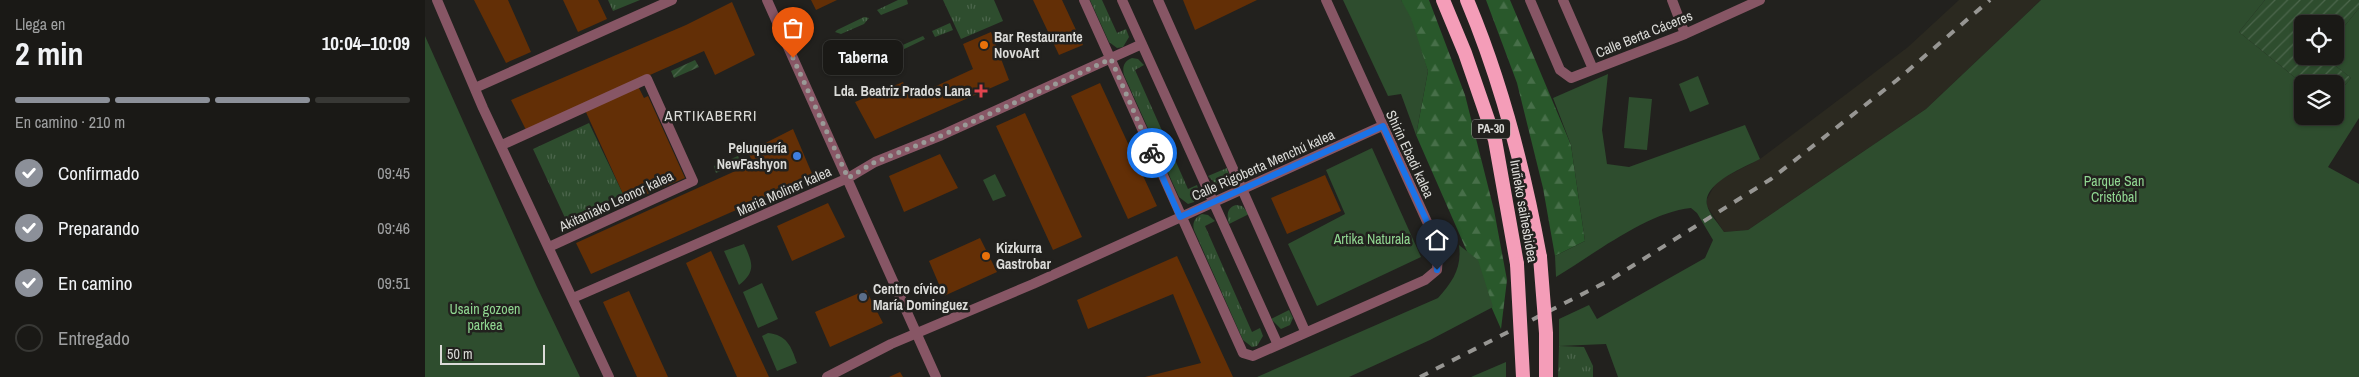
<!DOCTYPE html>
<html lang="es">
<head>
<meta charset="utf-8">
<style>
	body { margin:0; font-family:"Archivo Narrow",sans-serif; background:#23221f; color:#f1f3f6; height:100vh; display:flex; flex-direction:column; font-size:19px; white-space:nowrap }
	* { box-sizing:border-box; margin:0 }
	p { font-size:16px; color:#9fa0a1 }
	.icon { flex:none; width:28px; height:28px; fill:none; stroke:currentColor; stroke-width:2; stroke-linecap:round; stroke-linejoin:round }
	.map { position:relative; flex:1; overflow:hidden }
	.panel { display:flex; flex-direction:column; background:#1a1916; width:425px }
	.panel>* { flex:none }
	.buttons { position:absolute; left:1869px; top:15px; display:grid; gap:10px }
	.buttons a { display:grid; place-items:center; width:50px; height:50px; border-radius:8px; background:#1a1916; box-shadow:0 1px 4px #0004,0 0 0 1px #383835; font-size:25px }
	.scale { position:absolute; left:15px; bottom:12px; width:105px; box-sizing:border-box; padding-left:5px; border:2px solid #dbdbd8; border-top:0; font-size:14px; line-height:18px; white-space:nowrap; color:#dbdbd8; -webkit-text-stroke:4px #22211e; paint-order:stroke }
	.pin { position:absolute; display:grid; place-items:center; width:42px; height:42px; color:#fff; margin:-51px -21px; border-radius:50% 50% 50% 0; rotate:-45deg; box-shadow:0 0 5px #0007 }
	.pin .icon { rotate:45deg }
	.courier { position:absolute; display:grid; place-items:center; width:50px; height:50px; margin:-25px; border:4px solid #1a73e8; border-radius:50%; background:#fff; color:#222; box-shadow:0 1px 6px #0007 }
	.bubble { position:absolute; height:35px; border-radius:8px; background:#1a1916; box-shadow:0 1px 4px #0004,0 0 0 1px #383835; font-size:16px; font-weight:700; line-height:35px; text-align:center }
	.overview em { font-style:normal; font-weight:700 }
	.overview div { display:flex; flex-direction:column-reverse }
	.overview { display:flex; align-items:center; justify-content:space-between; height:85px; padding:0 15px }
	h1 { font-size:32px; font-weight:700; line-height:38px }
	.bar { display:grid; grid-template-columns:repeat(4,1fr); gap:8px 5px; align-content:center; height:60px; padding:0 15px }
	.bar i { height:6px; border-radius:4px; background:#383835 }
	.bar .active { background:#8c9099 }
	.bar p { grid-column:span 4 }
	ol { padding:0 15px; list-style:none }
	li { display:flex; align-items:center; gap:15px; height:55px }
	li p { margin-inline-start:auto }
	li .icon { padding:5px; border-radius:50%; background:#8c9099; color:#fff; stroke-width:4 }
	li:last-child { color:#9fa0a1 }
	li i { width:28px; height:28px; border:2px solid #383835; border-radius:50% }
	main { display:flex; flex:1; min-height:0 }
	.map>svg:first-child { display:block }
	.built { fill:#2b2920 }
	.grass { fill:url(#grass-tufts) }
	.forest { fill:url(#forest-firs) }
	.park { fill:#2e4d2e }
	.garden { fill:url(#garden-furrows) }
	.building { fill:#632f06 }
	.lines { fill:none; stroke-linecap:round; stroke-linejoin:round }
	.pedestrian { stroke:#875665; stroke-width:10 }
	.minor { stroke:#875665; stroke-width:10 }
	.trunk { stroke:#f49db8; stroke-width:14 }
	.rail { stroke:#979693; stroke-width:4; stroke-dasharray:9 9; stroke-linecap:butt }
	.trunk-bridge { stroke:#f49db8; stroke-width:14 }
	.done { stroke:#9a9a97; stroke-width:5; stroke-dasharray:0 9 }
	.route { stroke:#1a73e8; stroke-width:6 }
	.food-dot { fill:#e8710a; stroke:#22211e; stroke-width:2 }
	.health-dot { fill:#e0444e; stroke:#22211e; stroke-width:2 }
	.shop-dot { fill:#3f7fe0; stroke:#22211e; stroke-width:2 }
	.service-dot { fill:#5c6f8a; stroke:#22211e; stroke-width:2 }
	.labels { text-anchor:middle; stroke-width:5; stroke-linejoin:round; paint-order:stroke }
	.shield { fill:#22211e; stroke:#a4a3a0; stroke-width:1 }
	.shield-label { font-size:12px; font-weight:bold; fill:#dbdbd8 }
	.street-label { font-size:14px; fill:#dbdbd8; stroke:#22211e }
	.poi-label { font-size:14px; font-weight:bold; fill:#dbdbd8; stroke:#22211e; text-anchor:start }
	.park-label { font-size:14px; fill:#90d691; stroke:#22211e }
	.neighbourhood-label { font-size:15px; letter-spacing:1px; fill:#dbdbd8; stroke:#22211e }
</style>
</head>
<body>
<main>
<section class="panel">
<div class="overview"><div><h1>2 min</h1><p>Llega en</p></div><em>10:04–10:09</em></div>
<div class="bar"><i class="active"></i><i class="active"></i><i class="active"></i><i></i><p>En camino · 210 m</p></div>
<ol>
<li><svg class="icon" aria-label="check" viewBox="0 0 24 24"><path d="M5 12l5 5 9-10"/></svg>Confirmado<p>09:45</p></li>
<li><svg class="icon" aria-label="check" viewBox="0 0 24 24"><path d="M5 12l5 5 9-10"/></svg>Preparando<p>09:46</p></li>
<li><svg class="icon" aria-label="check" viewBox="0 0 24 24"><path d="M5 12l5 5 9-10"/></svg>En camino<p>09:51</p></li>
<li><i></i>Entregado</li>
</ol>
</section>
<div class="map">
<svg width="1934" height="377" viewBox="0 0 1934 377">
	<defs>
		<pattern id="grass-tufts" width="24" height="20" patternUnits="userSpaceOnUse" patternTransform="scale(1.25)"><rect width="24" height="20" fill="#2e4d2e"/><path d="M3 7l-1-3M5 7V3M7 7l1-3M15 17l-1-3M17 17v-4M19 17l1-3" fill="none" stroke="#4c664c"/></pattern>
		<pattern id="forest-firs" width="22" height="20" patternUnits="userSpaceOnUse" patternTransform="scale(1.25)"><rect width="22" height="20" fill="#29582b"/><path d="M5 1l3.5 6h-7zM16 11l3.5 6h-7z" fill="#476f49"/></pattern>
		<pattern id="garden-furrows" width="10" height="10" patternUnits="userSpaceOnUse" patternTransform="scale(1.25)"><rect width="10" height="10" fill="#2e4d2e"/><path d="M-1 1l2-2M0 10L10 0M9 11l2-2" fill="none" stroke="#4c664c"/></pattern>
	</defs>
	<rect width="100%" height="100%" fill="#22211e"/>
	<path class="built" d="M1534,0H1616L1501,109L1323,230L1299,232L1282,206V199L1292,181L1335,159L1432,86L1483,47Z"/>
	<path class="grass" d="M183,0H215L188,11Z
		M473,0H482L483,4L456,15L452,10Z
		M518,0H569L578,21L536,39Z
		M665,0H677L692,33L701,29L704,37L698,47L692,48L684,42Z
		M439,17L444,18L439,24L416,34L410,32L412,30Z
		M525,23L528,30L510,37L507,31Z
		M498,36L500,39L473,52L471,48Z
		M458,54H463L458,60L435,71L429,69L431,66Z
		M707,58L713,59L719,65L710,70L763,189L772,185L774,192L769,202L763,204L754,197L699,75C697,67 699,61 707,58Z
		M164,123L198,194L141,220L108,149Z
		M802,168L804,175L802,182L793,186L783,176Z
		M811,205L817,206L824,214L804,224C802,216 801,208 811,205Z
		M777,214L783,215L790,221L780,226L827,332L835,328L838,336L832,346L827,347L818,340L769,230C767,223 770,217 777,214Z
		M864,310L868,318L865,325L856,329L846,319Z
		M1134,346L1159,347L1168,366V377H1133Z"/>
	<path class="forest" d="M976,0H1004L1040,95L1069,210L1082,280L1076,329L991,135L1003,71Z
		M1061,0H1085L1146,145L1160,241L1130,256L1118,188L1092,83Z"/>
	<path class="park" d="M918,0H976L986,18L1003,71L991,135L976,94L963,96Z
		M1616,0H1840L1814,32L1878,84V116H1910V97L1926,78L1898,56H1910V38L1934,8V118L1903,167L1934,184V377H1193L1181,344L1134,346V319L1164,305L1172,319L1280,258L1288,240L1272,213L1266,208C1223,212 1169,254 1131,277L1130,256L1160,241L1146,145L1128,98L1183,74L1177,130L1182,164L1204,167L1320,125L1335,159C1320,167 1277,183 1282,205C1284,214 1294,224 1299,232L1323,230L1501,109Z
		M0,36L112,287L155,377H0Z
		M1273,76L1284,104L1265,112L1254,84Z
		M1204,97L1227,99L1222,150L1199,148Z
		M947,148L996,257L892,306L863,244L920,214L901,170Z
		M570,174L581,196L568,201L558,180Z
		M319,244C327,262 332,271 314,285L299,251Z
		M1034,245L1053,260L1068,307L1005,340L924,377H832L1013,298C1028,281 1037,268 1034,245Z
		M337,283L353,319L333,328L318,292Z
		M343,333C362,335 366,346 372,363L352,371L337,336Z
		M1081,362V377H1046Z"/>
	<path class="garden" d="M1840,0H1934V8L1910,38V24H1878V56H1898L1926,78L1910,97V84H1878L1814,32Z
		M270,60L274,67L249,78L246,71Z
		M313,156L316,162L291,173L289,166Z"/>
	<path class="building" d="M49,0H83L106,52L81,63Z
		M138,0H173L182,19L153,32Z
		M386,0H412L391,10Z
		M608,0H637L658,45L634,55Z
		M758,0H832L770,30Z
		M307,2L330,55L290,75L279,51L101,130L86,100L261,25Z
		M566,32L584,80L450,139L430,102L478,82L485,98L548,69L538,44Z
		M675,83L732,206L703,219L646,96Z
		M213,86L219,98L223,96L260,178L194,206L191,197L198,194L160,110Z
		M600,113L657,237L628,250L571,126Z
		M368,129L388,176L166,274L151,243L328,163L323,152Z
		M515,154L533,188L479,212L464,176Z
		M900,175L916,211L862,234L846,198Z
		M403,203L420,237L367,261L352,226Z
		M555,238L572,272L519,296L504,261Z
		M286,251L344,377H312L261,263Z
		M752,256L808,377H720L776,363L748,294L663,329L652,300Z
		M441,290L458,323L405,347L390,312Z
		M204,291L243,377H212L178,302Z
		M475,372L478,377H464Z"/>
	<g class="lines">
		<path class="pedestrian" d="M77,145L222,79L268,181L124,247"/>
		<path class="minor" d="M12,0L58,108L184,377
			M342,0L511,377
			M659,0L818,353L828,356L1000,280L1012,270L1013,254L1009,237L901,0
			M697,0L853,345
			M733,0L880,331
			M1105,0L1135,70L1146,78L1260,34L1335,0
			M1138,0L1168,69
			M1247,0L1260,34
			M50,88L247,0
			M148,298L423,178L450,162L517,135L717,44
			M402,377L466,344L608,284L957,126"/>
		<path class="trunk" d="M1018,0L1040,53L1070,140L1092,264
			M1042,0C1077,83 1099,169 1115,257"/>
		<path class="rail" d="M995,377L1185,280L1346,179L1472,80L1565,0"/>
		<path class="trunk-bridge" d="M1115,257L1121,333V377
			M1092,264L1098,377"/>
	</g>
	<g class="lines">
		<path class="done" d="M368,58L423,178L450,162L518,135L686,59L727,153"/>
		<path class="route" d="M727,153L755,217L958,126L1009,237L1013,254L1012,270"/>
	</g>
	<g class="food-dot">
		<circle cx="559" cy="45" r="5"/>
		<circle cx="561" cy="256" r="5"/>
	</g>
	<path class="health-dot" d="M553.5 83.5h5v5h5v5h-5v5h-5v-5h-5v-5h5z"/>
	<circle class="shop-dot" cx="372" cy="156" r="5"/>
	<circle class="service-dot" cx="438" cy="297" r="5"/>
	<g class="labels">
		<rect class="shield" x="1047" y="119.5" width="38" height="19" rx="4"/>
		<g class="shield-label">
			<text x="1066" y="133">PA-30</text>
		</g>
		<g class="street-label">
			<text transform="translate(1219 34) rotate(-22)" y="5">Calle Berta Cáceres</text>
			<text transform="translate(985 154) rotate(65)" y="5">Shirin Ebadi kalea</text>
			<text transform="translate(838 165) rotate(-24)" y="5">Calle Rigoberta Menchú kalea</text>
			<text transform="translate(359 191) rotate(-24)" y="5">Maria Moliner kalea</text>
			<text transform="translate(191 201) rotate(-25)" y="5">Akitaniako Leonor kalea</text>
			<text transform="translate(1099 211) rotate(80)" y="5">Iruñeko saihesbidea</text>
		</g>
		<g class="poi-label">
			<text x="569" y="42">Bar Restaurante<tspan x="569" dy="16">NovoArt</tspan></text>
			<text x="546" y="96" text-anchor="end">Lda. Beatriz Prados Lana</text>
			<text x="362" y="153" text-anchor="end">Peluquería<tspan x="362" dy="16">NewFashyon</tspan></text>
			<text x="571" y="253">Kizkurra<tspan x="571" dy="16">Gastrobar</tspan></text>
			<text x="448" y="294">Centro cívico<tspan x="448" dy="16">María Dominguez</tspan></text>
		</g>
		<g class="park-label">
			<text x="1689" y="186">Parque San<tspan x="1689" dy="16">Cristóbal</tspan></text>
			<text x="947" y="244">Artika Naturala</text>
			<text x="60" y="314">Usain gozoen<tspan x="60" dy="16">parkea</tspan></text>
		</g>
		<g class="neighbourhood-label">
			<text x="286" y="121">ARTIKABERRI</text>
		</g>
	</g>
</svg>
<div class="buttons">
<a><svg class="icon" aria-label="locate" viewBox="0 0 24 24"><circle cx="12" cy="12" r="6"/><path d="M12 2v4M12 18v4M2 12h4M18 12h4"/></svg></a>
<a><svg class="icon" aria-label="layers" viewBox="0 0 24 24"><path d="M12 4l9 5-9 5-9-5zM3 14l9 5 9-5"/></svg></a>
</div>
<div class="scale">50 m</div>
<div class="pin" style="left:368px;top:58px;background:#ea580c"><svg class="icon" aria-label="bag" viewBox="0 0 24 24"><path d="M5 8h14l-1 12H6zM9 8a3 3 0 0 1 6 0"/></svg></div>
<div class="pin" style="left:1012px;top:270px;background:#1f2937"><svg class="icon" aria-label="home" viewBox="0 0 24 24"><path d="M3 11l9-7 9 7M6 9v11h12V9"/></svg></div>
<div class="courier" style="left:727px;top:153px"><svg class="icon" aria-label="bike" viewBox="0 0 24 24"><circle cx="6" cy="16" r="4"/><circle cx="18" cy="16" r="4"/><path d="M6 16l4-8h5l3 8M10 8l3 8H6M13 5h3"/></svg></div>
<div class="bubble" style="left:398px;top:40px;width:80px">Taberna</div>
</div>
</main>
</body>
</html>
